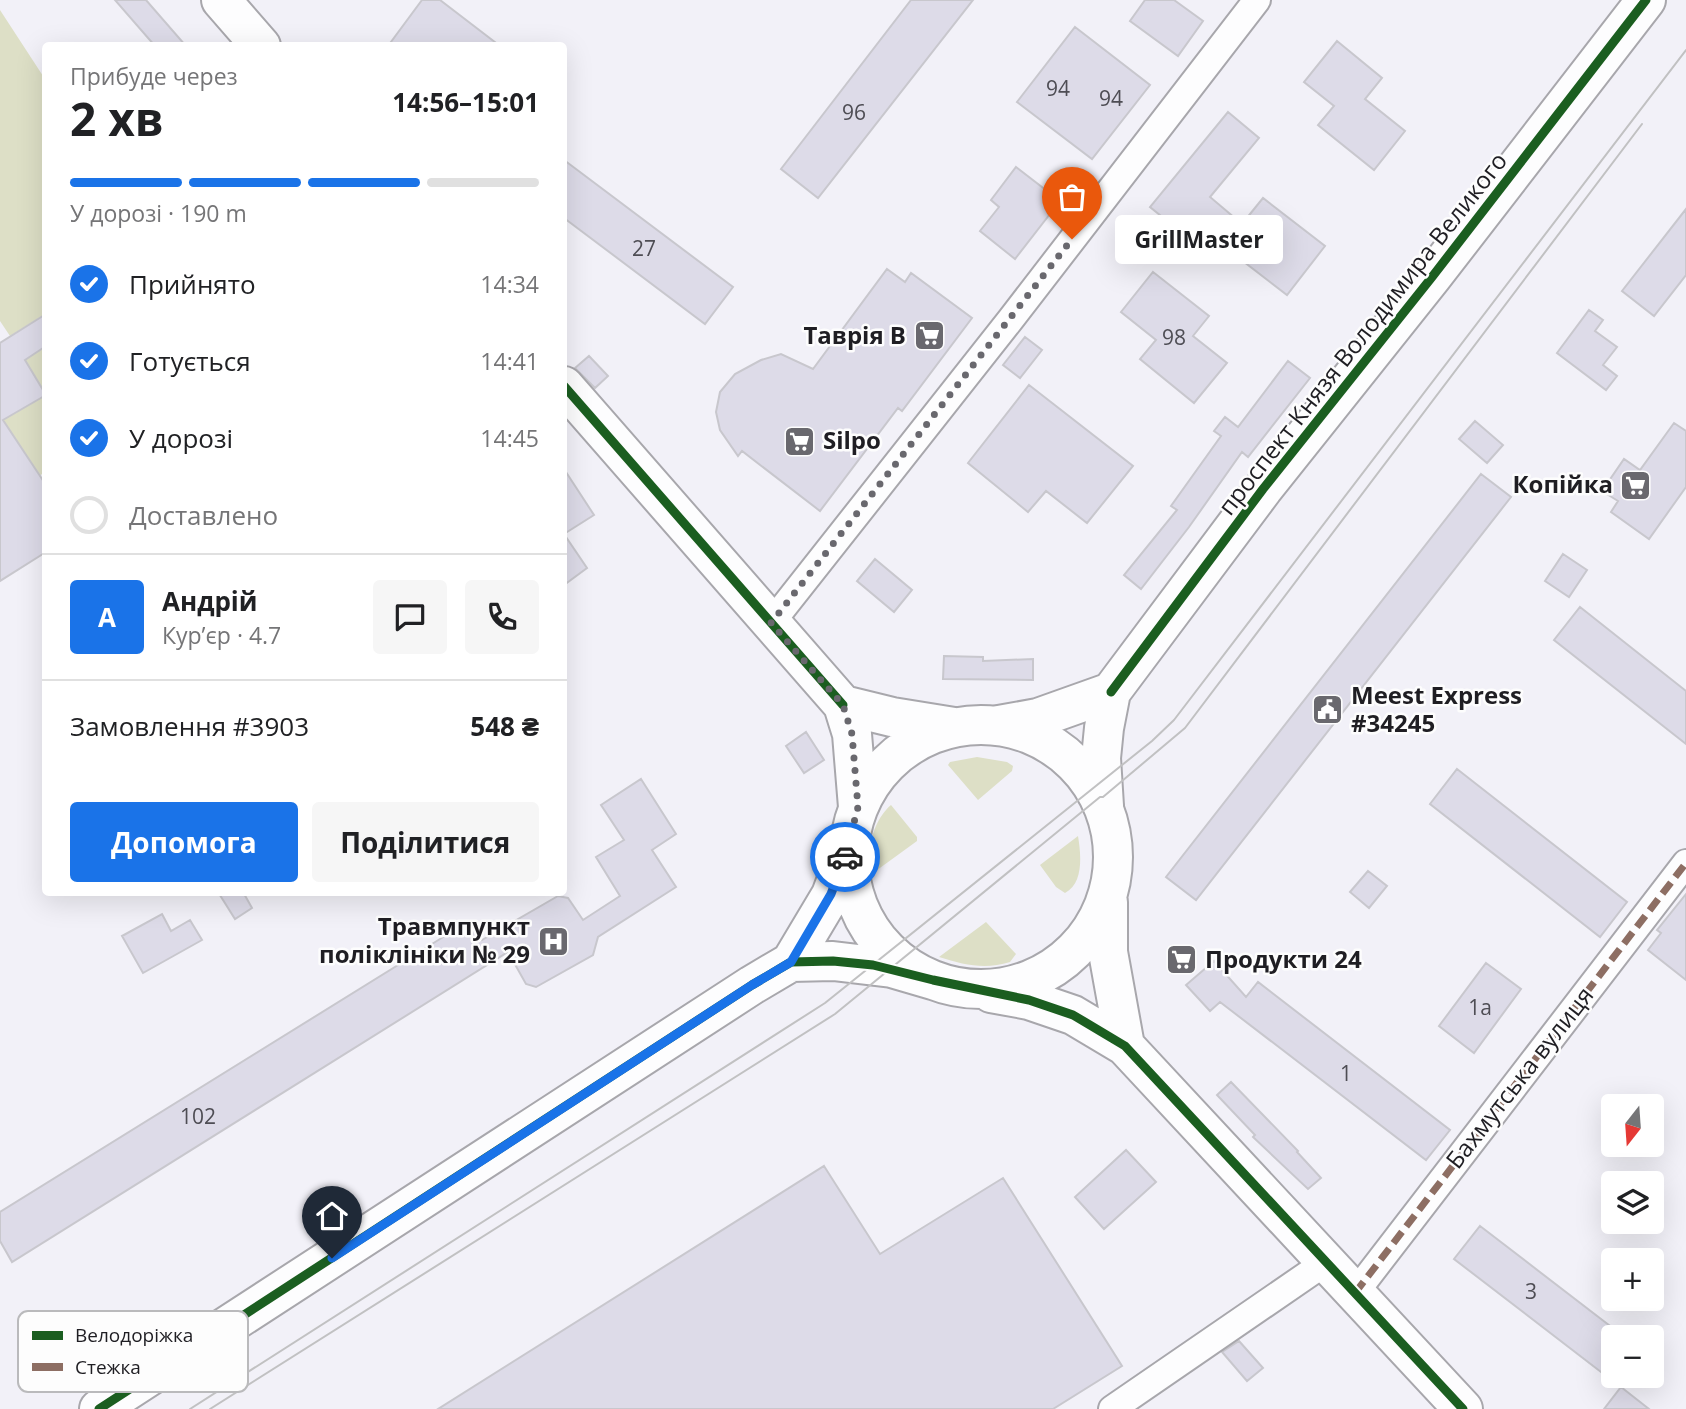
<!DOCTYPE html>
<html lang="uk">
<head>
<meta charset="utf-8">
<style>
	body { margin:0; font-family:"Open Sans",sans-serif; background:#f6f6f6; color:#202124; height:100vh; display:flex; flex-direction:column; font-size:26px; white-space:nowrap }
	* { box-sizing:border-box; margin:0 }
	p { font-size:23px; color:#757577 }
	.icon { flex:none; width:38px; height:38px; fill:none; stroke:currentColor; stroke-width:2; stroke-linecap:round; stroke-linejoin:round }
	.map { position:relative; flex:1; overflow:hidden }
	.details { position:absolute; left:42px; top:42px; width:525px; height:854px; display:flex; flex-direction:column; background:#fff; border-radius:7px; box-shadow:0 7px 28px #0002 }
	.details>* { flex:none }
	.needle { width:46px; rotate:197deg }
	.tools { position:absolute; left:1601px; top:1094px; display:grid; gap:14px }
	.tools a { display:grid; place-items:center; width:63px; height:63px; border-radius:7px; background:#fff; box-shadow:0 7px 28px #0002; font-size:35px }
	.pin { position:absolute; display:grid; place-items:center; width:60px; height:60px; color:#fff; margin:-72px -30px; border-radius:50% 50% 50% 0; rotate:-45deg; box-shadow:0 0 7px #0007 }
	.pin .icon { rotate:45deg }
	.courier { position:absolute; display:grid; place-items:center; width:70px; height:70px; margin:-35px; border:5px solid #1a73e8; border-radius:50%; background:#fff; color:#222; box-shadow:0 2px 9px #0007 }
	.bubble { position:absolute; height:49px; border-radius:7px; background:#fff; box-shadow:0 7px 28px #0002; font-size:23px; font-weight:700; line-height:49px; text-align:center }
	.summary em { font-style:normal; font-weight:700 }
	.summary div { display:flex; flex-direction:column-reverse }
	.summary { display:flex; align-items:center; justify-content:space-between; height:119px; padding:0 28px }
	h1 { font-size:46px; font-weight:700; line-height:52px }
	.bar { display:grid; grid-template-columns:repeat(4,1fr); gap:10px 7px; align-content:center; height:84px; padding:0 28px }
	.bar i { height:9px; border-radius:5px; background:#e0e0e0 }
	.bar .selected { background:#1a73e8 }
	.bar p { grid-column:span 4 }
	.line { display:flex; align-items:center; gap:18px; padding:0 28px; border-top:2px solid #e0e0e0 }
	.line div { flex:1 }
	.round { display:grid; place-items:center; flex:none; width:74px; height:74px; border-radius:7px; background:#f6f6f6 }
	ol { padding:0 28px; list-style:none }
	li { display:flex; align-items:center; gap:21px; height:77px }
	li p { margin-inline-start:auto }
	li .icon { padding:7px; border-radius:50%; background:#1a73e8; color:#fff; stroke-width:4 }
	li:last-child { color:#757577 }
	li i { width:38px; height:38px; border:4px solid #e0e0e0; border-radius:50% }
	.action { display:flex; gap:14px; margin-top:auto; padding:14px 28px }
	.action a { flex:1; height:80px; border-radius:7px; background:#1a73e8; color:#fff; font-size:28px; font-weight:700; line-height:80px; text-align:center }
	.action a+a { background:#f6f6f6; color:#202124 }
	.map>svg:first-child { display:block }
	.green { fill:#dddfc6 }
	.building { fill:#dddbe8; stroke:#c8c7cd; stroke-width:2 }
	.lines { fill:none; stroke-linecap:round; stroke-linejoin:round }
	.street-casing { stroke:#a8a7ac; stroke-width:30 }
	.primary-casing { stroke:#a8a7ac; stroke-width:42 }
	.highway-casing { stroke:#a8a7ac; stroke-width:42 }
	.street { stroke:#fdfdfe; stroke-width:26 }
	.primary { stroke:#fdfdfe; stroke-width:38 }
	.highway { stroke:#fdfdfe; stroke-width:38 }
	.tram { stroke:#c1c1c2; stroke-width:2 }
	.quiet { stroke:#8d6e63; stroke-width:7; stroke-dasharray:14 7; stroke-linecap:butt }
	.cycleway-casing { stroke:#fdfdfd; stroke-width:13 }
	.cycleway { stroke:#1b5e20; stroke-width:9 }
	.done { stroke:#69686e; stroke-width:7; stroke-dasharray:0 12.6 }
	.route { stroke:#1a73e8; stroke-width:9 }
	.labels { text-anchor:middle; stroke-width:5; stroke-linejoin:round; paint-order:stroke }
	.number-label { font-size:21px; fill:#4e4d54 }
	.street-label { font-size:24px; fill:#1f1e23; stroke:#fdfdfd }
	.poi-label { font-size:24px; font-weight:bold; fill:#1f1e23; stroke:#fdfdfd; text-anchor:end }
	.key { fill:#fdfdfd; stroke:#bababc; stroke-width:2 }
	.key-label { font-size:19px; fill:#1f1e23 }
</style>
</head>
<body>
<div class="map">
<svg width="1686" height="1409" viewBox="0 0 1686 1409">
	<rect width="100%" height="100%" fill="#f2f1f8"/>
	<path class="green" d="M0,10L45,79V314L10,336L0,321Z
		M45,346L46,394L25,360Z
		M45,394V472L39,476L3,420Z
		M977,757L1007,762L1013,766L1012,771L978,800L948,765L950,762Z
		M891,805L917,837V841L873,873C864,853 874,819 891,805Z
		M1078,836C1081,854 1084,883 1065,893L1056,887L1040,865Z
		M986,922L1016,954L1010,962C985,970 964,965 939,957Z"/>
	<path class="building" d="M115,0H146L186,46H155Z
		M422,0H440L500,46H388Z
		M911,0H973L818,198L781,169Z
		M1145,0H1174L1203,21L1178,56L1130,21Z
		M1075,27L1150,85L1092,159L1017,102Z
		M1337,41L1382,78L1365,99L1405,131L1374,170L1318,125L1334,106L1304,82Z
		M1228,112L1259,138L1210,197L1242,224L1263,198L1325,246L1287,295L1222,245L1212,257L1150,207Z
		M564,160L733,287L705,324L564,218Z
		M1016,167L1060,201L1015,259L980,231L999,207L991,200Z
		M1686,209V275L1654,316L1622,291Z
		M887,269L905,282L911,273L972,318L902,411L898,408L820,511L742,451L738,456L720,430L716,412L720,392L735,374L761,360L781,354L813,369Z
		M1153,272L1209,316L1193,336L1227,363L1194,403L1140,359L1156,340L1121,312Z
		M1589,310L1603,320L1595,331L1617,347L1603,365L1617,376L1606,390L1557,353Z
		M46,314V346L25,360L46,395L3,420L46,485V552L0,581V343Z
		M1025,337L1042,350L1020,378L1003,365Z
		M589,356L608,376L595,388L575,368Z
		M1288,361L1310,378L1248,457L1242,452L1189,527L1141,589L1124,575L1177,510L1171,506L1221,436L1214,431L1225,417L1238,427Z
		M1029,385L1133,466L1087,523L1046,491L1028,512L968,463Z
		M1475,421L1503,445L1487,463L1459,439Z
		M1674,423L1686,431V487L1649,539L1611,512L1618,501L1602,491L1624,459L1640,470Z
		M564,469L594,515L564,534L587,568L564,585Z
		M1481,474L1511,497L1196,900L1166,877Z
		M1563,554L1587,570L1569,597L1545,581Z
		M875,559L912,590L894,612L857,581Z
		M1580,607L1686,691V744L1554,640Z
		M944,656L983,657V661L1033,659V680L943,679Z
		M806,732L824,760L804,773L786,746Z
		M1457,769L1627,902L1600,937L1430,804Z
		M641,779L676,834L652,850L676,887L598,937L593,955L536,987L526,984L508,952L12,1262L0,1241V1212L469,921L482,940L558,896L568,898L583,920L620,896L596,857L624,840L601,805Z
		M1368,871L1387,886L1369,908L1350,892Z
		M218,892H243L252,908L235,919Z
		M1686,894V980L1648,950L1661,933L1657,930Z
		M162,914L171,931L190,920L202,940L143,973L122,936Z
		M1214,961L1246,997L1258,982L1450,1130L1426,1160L1220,1002L1210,1011L1186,985Z
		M1486,963L1521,989L1474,1053L1439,1026Z
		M1231,1082L1298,1151L1297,1152L1321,1178L1308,1189L1253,1137L1255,1135L1217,1095Z
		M1126,1150L1156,1182L1104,1229L1075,1197Z
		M824,1166L880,1254L1003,1178L1122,1366L1053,1409H438Z
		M1480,1226L1614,1329V1382L1454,1259Z
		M1239,1341L1263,1368L1247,1381L1222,1352Z
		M1621,1387L1649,1409H1604Z"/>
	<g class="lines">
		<defs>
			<path id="street" d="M771,623L1011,319L1257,0
				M1355,1293L1686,863
				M1112,1409L1326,1262"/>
			<path id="primary" d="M999,725L1038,718L1111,692
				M1104,806L1101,758L1104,728L1111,692L1263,489L1432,277L1646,0"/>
			<path id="highway" d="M221,0L261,46
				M564,386L843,705L852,734L858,807
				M843,705L892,717L954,727
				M849 857a132 132 0 1 1 264 0a132 132 0 1 1-264 0Z
				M1108,902V952L1125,1046
				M791,962L831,895L847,852
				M991,993L1029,1000L1073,1015L1125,1046L1463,1409
				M99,1409L752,985L791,962L833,961L892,968L933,980"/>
		</defs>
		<use href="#street" class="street-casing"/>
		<use href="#primary" class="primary-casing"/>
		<use href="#highway" class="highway-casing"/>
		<use href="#street" class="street"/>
		<use href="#primary" class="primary"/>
		<use href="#highway" class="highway"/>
		<path class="tram" d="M190,1409L825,1003L1152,741L1174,720L1686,50
			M210,1409L835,1014L1100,797H1103L1185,728L1642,124"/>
		<path class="quiet" d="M1355,1293L1686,863"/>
		<defs>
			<path id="cycleway" d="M564,386L843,705
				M1111,692L1263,489L1432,277L1646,0
				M99,1409L752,985L791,962L833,961L873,965L933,980L1029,1000L1073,1015L1125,1046L1463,1409"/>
		</defs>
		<use href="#cycleway" class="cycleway-casing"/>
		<use href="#cycleway" class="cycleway"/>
	</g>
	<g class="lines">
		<path class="done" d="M845,857L858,807L852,734L843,705L771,623L1072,239"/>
		<path class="route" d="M332,1258L752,985L791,962L831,894L845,857"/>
	</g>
	<defs>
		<symbol id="supermarket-square" viewBox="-11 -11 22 22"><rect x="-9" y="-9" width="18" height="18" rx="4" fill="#69686e" stroke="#fdfdfd"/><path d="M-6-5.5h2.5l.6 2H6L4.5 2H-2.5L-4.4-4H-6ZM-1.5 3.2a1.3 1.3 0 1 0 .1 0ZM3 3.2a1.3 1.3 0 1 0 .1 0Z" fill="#fff"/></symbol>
		<symbol id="civic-square" viewBox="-11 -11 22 22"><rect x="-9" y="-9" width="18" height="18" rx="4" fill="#69686e" stroke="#fdfdfd"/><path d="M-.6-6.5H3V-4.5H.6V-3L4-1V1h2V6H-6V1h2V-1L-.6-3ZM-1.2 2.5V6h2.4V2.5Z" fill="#fff"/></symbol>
		<symbol id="hospital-square" viewBox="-11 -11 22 22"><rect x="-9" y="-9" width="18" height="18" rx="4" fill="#69686e" stroke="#fdfdfd"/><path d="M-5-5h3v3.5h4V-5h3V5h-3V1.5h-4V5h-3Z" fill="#fff"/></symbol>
	</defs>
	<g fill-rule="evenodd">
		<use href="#supermarket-square" x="912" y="318" width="35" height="35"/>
		<use href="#supermarket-square" x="782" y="424" width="35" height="35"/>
		<use href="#supermarket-square" x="1618" y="468" width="35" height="35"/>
		<use href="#civic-square" x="1310" y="692" width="35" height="35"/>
		<use href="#hospital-square" x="536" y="924" width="35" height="35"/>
		<use href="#supermarket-square" x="1164" y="942" width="35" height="35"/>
	</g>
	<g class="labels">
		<g class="number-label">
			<text x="1058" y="96">94</text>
			<text x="1111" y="106">94</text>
			<text x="854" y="120">96</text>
			<text x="644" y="256">27</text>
			<text x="1174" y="345">98</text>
			<text x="1480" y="1015">1а</text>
			<text x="1346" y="1081">1</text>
			<text x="198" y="1124">102</text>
			<text x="1531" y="1299">3</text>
		</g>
		<g class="street-label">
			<text transform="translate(1363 334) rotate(-52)" y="8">проспект Князя Володимира Великого</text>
			<text transform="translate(1520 1078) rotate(-52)" y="8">Бахмутська вулиця</text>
		</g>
		<g class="poi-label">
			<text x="906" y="344">Таврія В</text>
			<text x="823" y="449" text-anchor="start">Silpo</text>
			<text x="1613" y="493">Копійка</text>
			<text x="1351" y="704" text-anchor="start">Meest Express<tspan x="1351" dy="28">#34245</tspan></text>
			<text x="530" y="935">Травмпункт<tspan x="530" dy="28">поліклініки № 29</tspan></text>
			<text x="1205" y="968" text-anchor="start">Продукти 24</text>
		</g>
	</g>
	<rect x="18" y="1311" width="230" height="81" rx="10" class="key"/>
	<rect x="32" y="1331" width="31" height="9" fill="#1b5e20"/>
	<rect x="32" y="1363" width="31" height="8" fill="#8d6e63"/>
	<g class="key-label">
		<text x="75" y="1342">Велодоріжка</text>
		<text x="75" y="1374">Стежка</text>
	</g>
</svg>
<div class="tools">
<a><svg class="needle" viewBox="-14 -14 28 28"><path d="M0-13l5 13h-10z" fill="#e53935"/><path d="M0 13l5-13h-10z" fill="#757577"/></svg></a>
<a><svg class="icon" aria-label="layers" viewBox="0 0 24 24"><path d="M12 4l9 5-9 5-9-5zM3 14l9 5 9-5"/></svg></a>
<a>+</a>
<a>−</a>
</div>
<div class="pin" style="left:1072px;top:239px;background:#ea580c"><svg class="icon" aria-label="bag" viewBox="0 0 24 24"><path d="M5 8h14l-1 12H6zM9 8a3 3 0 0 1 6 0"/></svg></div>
<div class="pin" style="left:332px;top:1258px;background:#1f2937"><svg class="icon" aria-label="home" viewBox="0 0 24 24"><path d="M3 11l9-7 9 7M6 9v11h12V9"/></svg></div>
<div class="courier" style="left:845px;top:857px"><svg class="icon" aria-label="car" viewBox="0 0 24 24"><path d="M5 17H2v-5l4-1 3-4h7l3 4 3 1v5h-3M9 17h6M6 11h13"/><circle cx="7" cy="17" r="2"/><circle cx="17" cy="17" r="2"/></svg></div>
<div class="bubble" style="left:1115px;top:215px;width:168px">GrillMaster</div>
<section class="details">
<div class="summary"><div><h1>2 хв</h1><p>Прибуде через</p></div><em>14:56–15:01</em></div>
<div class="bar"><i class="selected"></i><i class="selected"></i><i class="selected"></i><i></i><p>У дорозі · 190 m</p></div>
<ol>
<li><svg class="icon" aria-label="check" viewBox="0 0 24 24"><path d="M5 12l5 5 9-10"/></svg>Прийнято<p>14:34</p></li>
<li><svg class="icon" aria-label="check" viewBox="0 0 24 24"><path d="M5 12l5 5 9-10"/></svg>Готується<p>14:41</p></li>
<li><svg class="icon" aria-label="check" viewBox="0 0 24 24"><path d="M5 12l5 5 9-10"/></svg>У дорозі<p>14:45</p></li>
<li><i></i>Доставлено</li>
</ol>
<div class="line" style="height:126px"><b class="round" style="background:#1a73e8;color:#fff">А</b><div><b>Андрій</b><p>Кур’єр · 4.7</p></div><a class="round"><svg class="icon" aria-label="chat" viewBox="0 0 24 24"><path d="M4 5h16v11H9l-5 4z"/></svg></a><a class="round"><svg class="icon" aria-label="phone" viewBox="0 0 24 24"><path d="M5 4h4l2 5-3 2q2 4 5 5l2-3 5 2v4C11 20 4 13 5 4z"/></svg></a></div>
<div class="line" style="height:91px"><div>Замовлення #3903</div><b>548 ₴</b></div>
<div class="action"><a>Допомога</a><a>Поділитися</a></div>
</section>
</div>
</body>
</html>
